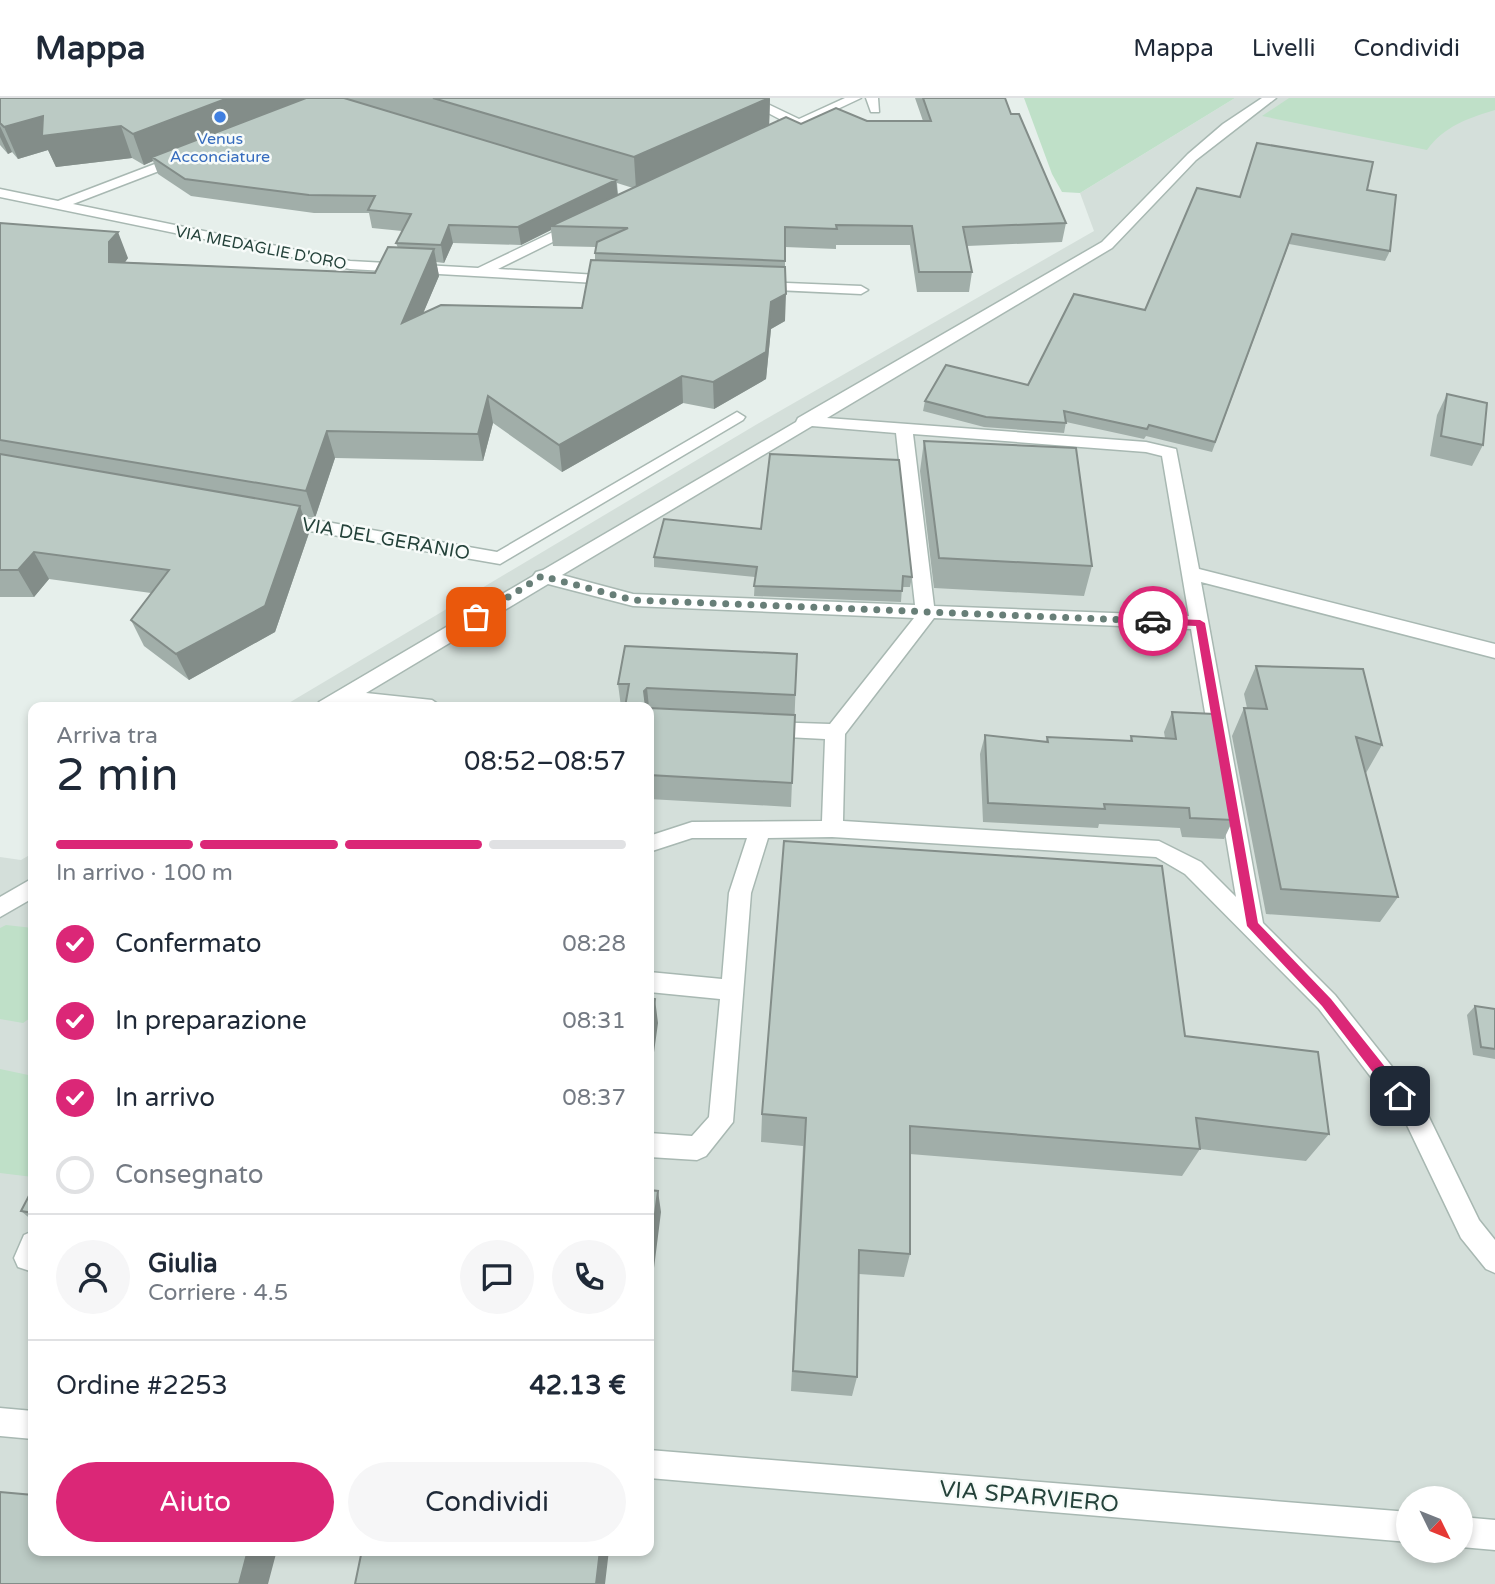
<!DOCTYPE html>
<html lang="it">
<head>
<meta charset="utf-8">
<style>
	body { margin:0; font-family:"Varela Round",sans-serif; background:#f6f6f7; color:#1f2937; height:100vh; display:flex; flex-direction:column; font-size:26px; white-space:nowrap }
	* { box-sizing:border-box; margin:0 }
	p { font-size:23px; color:#747a83 }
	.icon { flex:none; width:38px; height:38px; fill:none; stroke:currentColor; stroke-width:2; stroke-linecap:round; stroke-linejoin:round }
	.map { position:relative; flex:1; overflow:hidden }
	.details { position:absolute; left:28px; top:604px; width:626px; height:854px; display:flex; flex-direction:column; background:#fff; border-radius:14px; box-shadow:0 4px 10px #0003 }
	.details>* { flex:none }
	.needle { width:46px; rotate:133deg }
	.tools { position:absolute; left:1396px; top:1388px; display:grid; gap:14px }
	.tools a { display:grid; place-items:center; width:77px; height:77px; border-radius:50%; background:#fff; box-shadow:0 4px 10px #0003; font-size:35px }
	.pin { position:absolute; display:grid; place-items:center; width:60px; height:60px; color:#fff; margin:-30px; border-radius:14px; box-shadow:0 4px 10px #0006 }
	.courier { position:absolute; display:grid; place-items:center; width:70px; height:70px; margin:-35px; border:5px solid #db2777; border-radius:50%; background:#fff; color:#222; box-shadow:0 2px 9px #0007 }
	.headline em { font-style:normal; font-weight:600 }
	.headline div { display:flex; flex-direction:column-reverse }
	.headline { display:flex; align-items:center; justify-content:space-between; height:119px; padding:0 28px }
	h1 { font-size:46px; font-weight:600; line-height:52px }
	.bar { display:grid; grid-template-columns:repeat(4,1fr); gap:10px 7px; align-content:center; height:84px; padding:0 28px }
	.bar i { height:9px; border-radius:5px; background:#e0e1e3 }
	.bar .on { background:#db2777 }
	.bar p { grid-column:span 4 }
	.line { display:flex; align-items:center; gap:18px; padding:0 28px; border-top:2px solid #e0e1e3 }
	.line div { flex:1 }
	.round { display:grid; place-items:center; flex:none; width:74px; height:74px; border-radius:37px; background:#f6f6f7 }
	ol { padding:0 28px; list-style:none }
	li { display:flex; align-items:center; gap:21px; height:77px }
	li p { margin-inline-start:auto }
	li .icon { padding:7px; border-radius:50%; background:#db2777; color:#fff; stroke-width:4 }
	li:last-child { color:#747a83 }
	li i { width:38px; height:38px; border:4px solid #e0e1e3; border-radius:50% }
	.cta { display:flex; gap:14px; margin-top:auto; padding:14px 28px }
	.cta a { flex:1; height:80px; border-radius:42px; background:#db2777; color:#fff; font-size:28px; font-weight:600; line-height:80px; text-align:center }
	.cta a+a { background:#f6f6f7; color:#1f2937 }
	header { display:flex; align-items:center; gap:42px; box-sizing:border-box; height:98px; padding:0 35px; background:#fff; border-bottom:2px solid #e0e1e3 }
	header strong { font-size:33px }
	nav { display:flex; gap:38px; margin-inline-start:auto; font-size:24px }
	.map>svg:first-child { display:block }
	.built { fill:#d4dfda; fill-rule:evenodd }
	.green { fill:#bfe0c8 }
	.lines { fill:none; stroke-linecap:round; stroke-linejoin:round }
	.service-casing { stroke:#a8b8b2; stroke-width:3 }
	.minor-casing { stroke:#a8b8b2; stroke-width:3 }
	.service { fill:#fff; fill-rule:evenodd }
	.minor { fill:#fff; fill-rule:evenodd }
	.wall { fill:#a1aea9; fill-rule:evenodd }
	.shaded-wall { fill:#838d89 }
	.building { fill:#bbcac4; stroke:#838d89; stroke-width:2 }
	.route { fill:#db2777 }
	.done { stroke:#687f78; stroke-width:7; stroke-dasharray:0 12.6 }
	.shop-dot { fill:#3f7fe0; stroke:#f7fbf9; stroke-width:2.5 }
	.labels { text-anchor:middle; stroke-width:5; stroke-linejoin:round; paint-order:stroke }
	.far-shop-label { font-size:16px; fill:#366cbe; stroke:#f7fbf9 }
	.far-street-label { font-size:16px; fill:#24423a; stroke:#f7fbf9 }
	.street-label { font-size:19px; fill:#24423a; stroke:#f7fbf9 }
	.near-street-label { font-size:23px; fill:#24423a; stroke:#f7fbf9 }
</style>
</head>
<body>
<header>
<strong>Mappa</strong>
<nav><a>Mappa</a><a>Livelli</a><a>Condividi</a></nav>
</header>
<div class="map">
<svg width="1495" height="1486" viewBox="0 0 1495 1486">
	<rect width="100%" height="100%" fill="#e6efeb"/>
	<path class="built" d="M1235,0H1495V1486H0V759L21,762L33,755V1452H649V609H282L759,325L1094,133L1080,95ZM1409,1400H1461V1452H1409Z"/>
	<path class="green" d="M1024,0H1235L1080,95L1062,94L1052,76Z
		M1289,0H1495V12C1469,20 1444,28 1427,52L1262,18Z
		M6,827L33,830V918L23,925L0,921V830Z
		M0,971L33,978V1079L0,1075Z"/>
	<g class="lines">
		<defs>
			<path id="service" d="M1262,0H1276L1196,62L1112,150L827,320L1146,344L1176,351L1199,471L1495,546V560L1201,484L1263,825L1335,897L1424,1009L1479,1122L1495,1142V1175L1486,1171L1461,1140L1406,1025L1319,911L1185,776L1156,759L832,739L768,740L751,795L733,1024L706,1058L697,1062L649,1059V1035L692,1038L709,1019L720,901L649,894V874L722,881L729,795L747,740H692L649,754V738L692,724L822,723L825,641L767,638L757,631L767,624L830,626L914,520L633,508L548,486L366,595L432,602L442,609L346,606L316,609L319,604L533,478L536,474L543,472L796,324L798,320L1102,144L1188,56L1223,26ZM812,328L896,335L915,507L633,496L562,477ZM913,336L1146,354L1162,358L1189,518L934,508ZM934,520L1191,531L1236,799L1201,764L1159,743L843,723L845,636Z
				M33,780V800L0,819V799Z
				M33,1133V1174L18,1169L14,1160L24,1137Z
				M0,1310L33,1313V1341L0,1338Z
				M649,1352L1409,1414V1444L649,1380Z
				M1461,1419L1495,1422V1452L1461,1449Z"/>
			<path id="minor" d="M740,0H755L799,21L845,0H861L774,41L770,40V34L789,26Z
				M866,0H878L879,14H871Z
				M181,56L187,60L185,63L73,106L350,163L478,170L576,123L583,127L581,130L498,171L614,178L621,182L614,186L350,171L0,99V91L58,103Z
				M759,184L861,188L868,192L861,196L754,191V185Z
				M737,314L745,319L743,322L500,466L281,428L272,422L281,416L497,454Z"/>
		</defs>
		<use href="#service" class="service-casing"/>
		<use href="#minor" class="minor-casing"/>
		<use href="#service" class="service"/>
		<use href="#minor" class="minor"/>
	</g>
	<path class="wall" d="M0,0H770L769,27L867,23H923L915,0H1005L1011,16L1066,125L1062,144L967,148L972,174L969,194H917L910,147H836V151L785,149V223L771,231L766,281L714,311L683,305L562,374L493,325L483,363L335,360L315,420L303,418L309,435L275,534L189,582L144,548L131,522L151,495L49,481L34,499H0V125L128,160L125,164L375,175L398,150L396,145L402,133L372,130L369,115H314L191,98L158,76L153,63L144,67L132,60L56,69L48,52L18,61L12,54L8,56L0,47ZM617,85L633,90L618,97ZM551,132L553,148L596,149L595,155V162L582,210L423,215L439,178L436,164L444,165L453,145L521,147Z
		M1367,92L1390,153L1385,163L1289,146L1212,354L1146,338L1144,341L1066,324L1064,335L984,329L923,313L925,303L1028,287L1145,212Z
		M1447,296L1483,347L1472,368L1430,358L1437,317Z
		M924,343L1092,468L1084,498L934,490L920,373Z
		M654,459L912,479L910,489H902L901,504L754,498L755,479L654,469Z
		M797,556L791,709L649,701V609H621L618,586Z
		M1256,568L1382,647L1366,675L1365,674L1398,799L1380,824L1266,816L1232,638L1244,610H1247L1244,596Z
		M1172,614L1233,722L1224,741L1182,739L1180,730L1099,726L1098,730L983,724L980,656L985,637L1046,644L1047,639L1130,643L1131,638L1165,640L1164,634Z
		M1475,908L1495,911V961L1473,957L1467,917Z
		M1185,938L1329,1036L1306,1063L1200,1051L1182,1078L910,1056V1156L904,1179L859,1176L857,1279L852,1298L791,1293L803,1048L761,1044L762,1016Z
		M33,1090V1123L21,1113Z"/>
	<path class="shaded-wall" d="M228,0H308L152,59L153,63L144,67L133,36Z
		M770,0L769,31L636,91L634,59Z
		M43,18L121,28L132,60L56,69L48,52L18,61L4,29Z
		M0,28L12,54L8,56L0,39Z
		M616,82L618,100L551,128V132L521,147L518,129Z
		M449,127L453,145L444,165L441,147Z
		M118,134L128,160L120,171L109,164V144Z
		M434,151L439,178L408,251L402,225Z
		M786,196L785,223L771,231L766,281L714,311L713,284L771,204Z
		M682,278L683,305L562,374L559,347Z
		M488,298L493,325L483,363L478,336Z
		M327,333L335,360L315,420L306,393Z
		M300,408L309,435L275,534L189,582L176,556Z
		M34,454L49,481L34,499L18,472Z
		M647,590L649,609H646L644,593Z
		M655,901L658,925L649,991V944Z
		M658,1093L661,1114L649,1210V1162Z
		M248,1452H277L268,1486H239Z
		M600,1452H609L605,1486H596Z"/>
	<path class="building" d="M0,0H228L133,36L121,28L42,38L43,18L4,29L0,25Z
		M306,0H344L616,82L518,129L449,127L441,147L396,145L411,116L368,112L375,98L309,97L185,81L152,59Z
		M433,0H769L634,59Z
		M923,0H1005L1011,16H1019L1066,125L963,129L972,174H919L912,128L836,127L837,131L785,129V163L595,155L597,144L628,130L551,128L786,19L801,26L836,10L867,23H931Z
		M1257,45L1373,64L1367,92L1396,97L1390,153L1292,136L1215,344L1149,327L1147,331L1064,313L1066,325L986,319L925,303L946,267L1028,287L1074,196L1145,212L1197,90L1240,99Z
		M0,125L118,134L109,144V164L375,175L388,149L434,151L402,225L441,207L582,210L591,162L785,169L786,196L771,204L766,254L713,284L682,278L559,347L488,298L478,336L327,333L306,393L0,342Z
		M1447,296L1487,305L1483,347L1441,338Z
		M924,343L1076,350L1092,468L939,460Z
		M0,356L300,408L265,508L176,556L131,522L169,472L34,454L18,472H0Z
		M770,356L899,362L912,479L903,478L902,493L754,488L757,469L654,459L664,421L761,431Z
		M625,548L797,556L795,597L647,590L644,593L646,609H625L629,586H618Z
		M1256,568L1363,571L1382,647L1356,639L1398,799L1281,791L1244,610L1267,611Z
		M649,610L795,617L792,685L649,677Z
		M1172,614L1214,616L1233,722L1190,720L1189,710L1104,706L1105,711L988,705L985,637L1048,644L1047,639L1132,643L1131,638L1176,641Z
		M784,743L1162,768L1185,938L1318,954L1329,1036L1196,1020L1200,1051L910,1028V1156L859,1152L857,1279L793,1273L806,1020L762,1016Z
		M649,900L655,901L649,944Z
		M1475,908L1495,911V951L1481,949Z
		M33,1090V1115L21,1113Z
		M649,1092L658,1093L649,1162Z
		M0,1394L33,1397V1452H248L239,1486H0Z
		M362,1452H600L596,1486H355Z"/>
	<path class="route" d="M1153,520L1200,522L1205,525L1258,825L1331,901L1405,994V1003H1395L1322,908L1247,828L1196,528L1149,526V521Z"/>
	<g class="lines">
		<path class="done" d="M476,519L542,478L633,502L1153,523"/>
	</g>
	<circle class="shop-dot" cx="220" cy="19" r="7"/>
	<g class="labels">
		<g class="far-shop-label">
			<text x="220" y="46">Venus<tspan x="220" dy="18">Acconciature</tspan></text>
		</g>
		<g class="far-street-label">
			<text transform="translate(261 149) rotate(11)" y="6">VIA MEDAGLIE D'ORO</text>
		</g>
		<g class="street-label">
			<text transform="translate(386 440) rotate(10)" y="7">VIA DEL GERANIO</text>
		</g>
		<g class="near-street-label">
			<text transform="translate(1029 1398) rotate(5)" y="8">VIA SPARVIERO</text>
		</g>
	</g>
</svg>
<div class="tools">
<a><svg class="needle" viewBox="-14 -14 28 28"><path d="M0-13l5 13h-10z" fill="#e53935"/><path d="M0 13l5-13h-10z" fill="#747a83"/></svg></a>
</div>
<div class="pin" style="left:476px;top:519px;background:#ea580c"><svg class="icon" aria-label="bag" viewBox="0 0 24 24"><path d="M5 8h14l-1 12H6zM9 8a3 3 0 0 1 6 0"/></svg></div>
<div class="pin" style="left:1400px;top:998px;background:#1f2937"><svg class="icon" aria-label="home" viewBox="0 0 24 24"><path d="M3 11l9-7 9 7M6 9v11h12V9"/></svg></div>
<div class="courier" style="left:1153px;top:523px"><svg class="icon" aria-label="car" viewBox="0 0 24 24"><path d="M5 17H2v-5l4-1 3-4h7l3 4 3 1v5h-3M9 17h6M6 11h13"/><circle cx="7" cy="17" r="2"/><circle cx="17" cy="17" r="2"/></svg></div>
<section class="details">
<div class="headline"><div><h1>2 min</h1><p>Arriva tra</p></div><em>08:52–08:57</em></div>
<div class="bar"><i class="on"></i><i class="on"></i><i class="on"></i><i></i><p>In arrivo · 100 m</p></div>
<ol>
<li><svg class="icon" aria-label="check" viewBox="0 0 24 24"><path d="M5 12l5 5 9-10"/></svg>Confermato<p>08:28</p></li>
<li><svg class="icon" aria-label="check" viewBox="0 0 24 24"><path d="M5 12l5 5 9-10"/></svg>In preparazione<p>08:31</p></li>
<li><svg class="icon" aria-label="check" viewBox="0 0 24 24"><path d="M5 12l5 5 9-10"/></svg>In arrivo<p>08:37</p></li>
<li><i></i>Consegnato</li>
</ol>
<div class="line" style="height:126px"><a class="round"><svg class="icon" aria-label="person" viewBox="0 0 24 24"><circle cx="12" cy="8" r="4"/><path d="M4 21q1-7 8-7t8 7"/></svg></a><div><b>Giulia</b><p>Corriere · 4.5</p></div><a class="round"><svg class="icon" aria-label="chat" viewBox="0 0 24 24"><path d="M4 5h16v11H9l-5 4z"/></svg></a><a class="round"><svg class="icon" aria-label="phone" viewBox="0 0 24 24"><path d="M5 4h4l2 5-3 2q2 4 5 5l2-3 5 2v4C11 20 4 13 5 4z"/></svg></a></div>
<div class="line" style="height:91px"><div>Ordine #2253</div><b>42.13 €</b></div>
<div class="cta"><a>Aiuto</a><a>Condividi</a></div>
</section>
</div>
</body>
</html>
